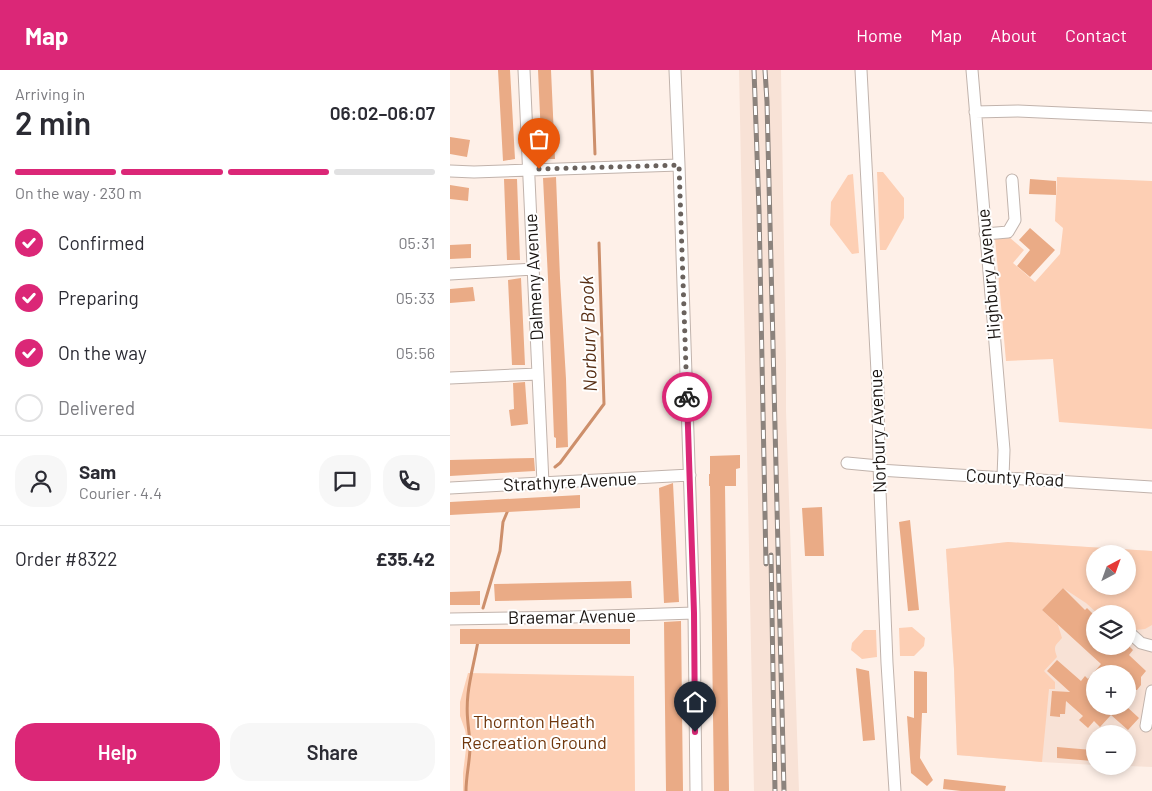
<!DOCTYPE html>
<html lang="en">
<head>
<meta charset="utf-8">
<style>
	body { margin:0; font-family:Barlow,sans-serif; background:#f7f7f7; color:#2b2b33; height:100vh; display:flex; flex-direction:column; font-size:19px; white-space:nowrap }
	* { box-sizing:border-box; margin:0 }
	p { font-size:16px; color:#7c7c81 }
	.icon { flex:none; width:28px; height:28px; fill:none; stroke:currentColor; stroke-width:2; stroke-linecap:round; stroke-linejoin:round }
	.map { position:relative; flex:1; overflow:hidden }
	.drawer { display:flex; flex-direction:column; background:#fff; width:450px }
	.drawer>* { flex:none }
	.needle { width:32px; rotate:41deg }
	.buttons { position:absolute; left:636px; top:475px; display:grid; gap:10px }
	.buttons a { display:grid; place-items:center; width:50px; height:50px; border-radius:50%; background:#fff; box-shadow:0 2px 8px #0003; font-size:25px }
	.pin { position:absolute; display:grid; place-items:center; width:42px; height:42px; color:#fff; margin:-51px -21px; border-radius:50% 50% 50% 0; rotate:-45deg; box-shadow:0 0 5px #0007 }
	.pin .icon { rotate:45deg }
	.courier { position:absolute; display:grid; place-items:center; width:50px; height:50px; margin:-25px; border:4px solid #db2777; border-radius:50%; background:#fff; color:#222; box-shadow:0 1px 6px #0007 }
	.head em { font-style:normal; font-weight:600 }
	.head div { display:flex; flex-direction:column-reverse }
	.head { display:flex; align-items:center; justify-content:space-between; height:85px; padding:0 15px }
	h1 { font-size:32px; font-weight:600; line-height:38px }
	.bar { display:grid; grid-template-columns:repeat(4,1fr); gap:8px 5px; align-content:center; height:60px; padding:0 15px }
	.bar i { height:6px; border-radius:4px; background:#e1e1e2 }
	.bar .on { background:#db2777 }
	.bar p { grid-column:span 4 }
	.line { display:flex; align-items:center; gap:12px; padding:0 15px; border-top:1px solid #e1e1e2 }
	.line div { flex:1 }
	.round { display:grid; place-items:center; flex:none; width:52px; height:52px; border-radius:20px; background:#f7f7f7 }
	ol { padding:0 15px; list-style:none }
	li { display:flex; align-items:center; gap:15px; height:55px }
	li p { margin-inline-start:auto }
	li .icon { padding:5px; border-radius:50%; background:#db2777; color:#fff; stroke-width:4 }
	li:last-child { color:#7c7c81 }
	li i { width:28px; height:28px; border:2px solid #e1e1e2; border-radius:50% }
	.action { display:flex; gap:10px; margin-top:auto; padding:10px 15px }
	.action a { flex:1; height:58px; border-radius:20px; background:#db2777; color:#fff; font-size:20px; font-weight:600; line-height:58px; text-align:center }
	.action a+a { background:#f7f7f7; color:#2b2b33 }
	header { display:flex; align-items:center; gap:30px; box-sizing:border-box; height:70px; padding:0 25px; background:#db2777; color:#fff }
	header strong { font-size:24px }
	nav { display:flex; gap:28px; margin-inline-start:auto; font-size:18px }
	main { display:flex; flex:1; min-height:0 }
	.map>svg:first-child { display:block }
	.built { fill:#f8e2d6; fill-rule:evenodd }
	.green { fill:#fdcfb4; fill-rule:evenodd }
	.lines { fill:none; stroke-linecap:round; stroke-linejoin:round }
	.stream { stroke:#cd8f6b; stroke-width:3 }
	.building { fill:#eaab86 }
	.minor-casing { stroke:#c1b3ac; stroke-width:13 }
	.minor { stroke:#fff; stroke-width:11 }
	.rail-casing { stroke:#8c837d; stroke-width:5 }
	.rail { stroke:#fff; stroke-width:3; stroke-dasharray:9; stroke-linecap:butt }
	.done { stroke:#6a625d; stroke-width:5; stroke-dasharray:0 9 }
	.route { stroke:#db2777; stroke-width:6 }
	.labels { text-anchor:middle; stroke-width:4; stroke-linejoin:round; paint-order:stroke }
	.street-label { font-size:18px; fill:#1a1512; stroke:#fff }
	.park-label { font-size:18px; fill:#70370d; stroke:#fff }
	.water-label { font-size:19px; font-style:italic; fill:#572d12; stroke:#fff }
</style>
</head>
<body>
<header>
<strong>Map</strong>
<nav><a>Home</a><a>Map</a><a>About</a><a>Contact</a></nav>
</header>
<main>
<section class="drawer">
<div class="head"><div><h1>2 min</h1><p>Arriving in</p></div><em>06:02–06:07</em></div>
<div class="bar"><i class="on"></i><i class="on"></i><i class="on"></i><i></i><p>On the way · 230 m</p></div>
<ol>
<li><svg class="icon" aria-label="check" viewBox="0 0 24 24"><path d="M5 12l5 5 9-10"/></svg>Confirmed<p>05:31</p></li>
<li><svg class="icon" aria-label="check" viewBox="0 0 24 24"><path d="M5 12l5 5 9-10"/></svg>Preparing<p>05:33</p></li>
<li><svg class="icon" aria-label="check" viewBox="0 0 24 24"><path d="M5 12l5 5 9-10"/></svg>On the way<p>05:56</p></li>
<li><i></i>Delivered</li>
</ol>
<div class="line" style="height:90px"><a class="round"><svg class="icon" aria-label="person" viewBox="0 0 24 24"><circle cx="12" cy="8" r="4"/><path d="M4 21q1-7 8-7t8 7"/></svg></a><div><b>Sam</b><p>Courier · 4.4</p></div><a class="round"><svg class="icon" aria-label="chat" viewBox="0 0 24 24"><path d="M4 5h16v11H9l-5 4z"/></svg></a><a class="round"><svg class="icon" aria-label="phone" viewBox="0 0 24 24"><path d="M5 4h4l2 5-3 2q2 4 5 5l2-3 5 2v4C11 20 4 13 5 4z"/></svg></a></div>
<div class="line" style="height:65px"><div>Order #8322</div><b>£35.42</b></div>
<div class="action"><a>Help</a><a>Share</a></div>
</section>
<div class="map">
<svg width="702" height="721" viewBox="0 0 702 721">
	<rect width="100%" height="100%" fill="#fef0e8"/>
	<path class="built" d="M289,0H331L336,294V341L349,721H304Z
		M558,472L702,481V697L678,696V664H645V695L592,692L507,685L504,599L496,479ZM645,484H678V516H645ZM645,544H678V576H645ZM645,604H678V636H645Z"/>
	<path class="green" d="M427,102H433L454,128V148L436,180H430Z
		M403,104L409,183L402,184L380,155L381,132L398,105Z
		M607,107L702,111V359L609,352L603,289L556,291L545,168L559,167L574,180L563,193L585,212L610,184L613,158L605,151Z
		M558,472L702,481V555L695,559L685,560L682,557L678,563V544H648L636,533L613,518L592,540L608,555L612,568C605,576 603,576 607,587L594,601L605,612V619H599L592,692L507,685L504,599L496,479ZM645,484H678V516H645Z
		M462,557L475,568L474,576L464,586H450L449,558Z
		M414,560H426L427,587L412,589L401,580L402,573Z
		M18,603L184,606L185,721H13V703L17,671L15,660L10,646V632Z"/>
	<g class="lines">
		<path class="stream" d="M142,0L145,84
			M105,397L110,393L154,334L149,173
			M33,538L50,481L53,452L58,440
			M16,721C16,704 21,687 20,671C18,654 16,642 18,624C20,606 25,589 28,571"/>
	</g>
	<path class="building" d="M48,0H60L65,89L53,91Z
		M88,0H101L105,89H92Z
		M0,67L20,70L17,87L0,84Z
		M106,107L110,208L116,309L118,377L106,378V368L104,367L98,209L93,108Z
		M54,109H67L70,190H57Z
		M580,109L606,111V125L579,124Z
		M0,115L19,118L18,131L0,129Z
		M580,158L605,180L580,207L567,196L580,180L569,170Z
		M21,174V188L0,189V175Z
		M71,208L75,295H62L58,210Z
		M23,217L25,231L0,233V219Z
		M75,312L78,354L61,356L59,340L64,339L63,313Z
		M290,385V398L286,399V416H275L279,721H264L260,416H259V404H260V386Z
		M84,388L85,401L0,406V390Z
		M223,413L229,532L214,533L209,418Z
		M130,425V438L0,445V432Z
		M372,437L374,486H355L352,438Z
		M460,450L469,540L458,541L449,452Z
		M181,511L182,528L45,531L44,514Z
		M613,518L635,540L637,538L645,546V576H679L683,580L679,585L696,601L691,607V615L687,620H678V604H645V636H676L689,648L678,660L661,645L650,657L644,651L638,658L629,650L633,646L616,631L615,644H610V647L600,646L602,621L620,622L597,601L607,590L631,611L635,606L638,609L651,594L592,540Z
		M30,521V535H0V522Z
		M231,551L233,721H216L214,552Z
		M10,559H180V574H10Z
		M406,598L419,601L425,670L413,671Z
		M464,601L477,602V643H472L470,688L483,710L477,716L461,703L457,646L464,648Z
		M607,677L642,680V691L607,688Z
		M494,709L556,716L555,721H511L493,719Z"/>
	<g class="lines">
		<defs>
			<path id="minor" d="M74,0L93,413
				M225,0L229,95L244,543L246,721
				M411,0L428,321L429,396L437,593L445,721
				M522,0L554,380L553,407
				M525,42L568,41L702,47
				M0,101L24,102L229,95
				M535,164L558,162L565,150L562,110
				M0,204L84,199
				M0,308L88,304
				M397,393L429,396
				M429,400L702,417
				M0,418L240,405
				M0,549L123,547L244,543
				M681,564L691,573L702,576
				M696,656L702,621"/>
		</defs>
		<use href="#minor" class="minor-casing"/>
		<use href="#minor" class="minor"/>
		<defs>
			<path id="rail" d="M304,0L309,140L316,494
				M315,0L317,32L334,721
				M321,485L325,721"/>
		</defs>
		<use href="#rail" class="rail-casing"/>
		<use href="#rail" class="rail"/>
	</g>
	<g class="lines">
		<path class="done" d="M89,99L229,95L237,327"/>
		<path class="route" d="M237,327L244,543L245,662"/>
	</g>
	<g class="labels">
		<g class="street-label">
			<text transform="translate(539 204) rotate(-95)" y="6">Highbury Avenue</text>
			<text transform="translate(84 207) rotate(-93)" y="6">Dalmeny Avenue</text>
			<text transform="translate(428 361) rotate(-92)" y="6">Norbury Avenue</text>
			<text transform="translate(565 408) rotate(3)" y="6">County Road</text>
			<text transform="translate(120 412) rotate(-3)" y="6">Strathyre Avenue</text>
			<text transform="translate(122 547) rotate(-1)" y="6">Braemar Avenue</text>
		</g>
		<g class="park-label">
			<text x="84" y="658">Thornton Heath<tspan x="84" dy="21">Recreation Ground</tspan></text>
		</g>
		<g class="water-label">
			<text transform="translate(138 264) rotate(-92)" y="7">Norbury Brook</text>
		</g>
	</g>
</svg>
<div class="buttons">
<a><svg class="needle" viewBox="-14 -14 28 28"><path d="M0-13l5 13h-10z" fill="#e53935"/><path d="M0 13l5-13h-10z" fill="#7c7c81"/></svg></a>
<a><svg class="icon" aria-label="layers" viewBox="0 0 24 24"><path d="M12 4l9 5-9 5-9-5zM3 14l9 5 9-5"/></svg></a>
<a>+</a>
<a>−</a>
</div>
<div class="pin" style="left:89px;top:99px;background:#ea580c"><svg class="icon" aria-label="bag" viewBox="0 0 24 24"><path d="M5 8h14l-1 12H6zM9 8a3 3 0 0 1 6 0"/></svg></div>
<div class="pin" style="left:245px;top:662px;background:#1f2937"><svg class="icon" aria-label="home" viewBox="0 0 24 24"><path d="M3 11l9-7 9 7M6 9v11h12V9"/></svg></div>
<div class="courier" style="left:237px;top:327px"><svg class="icon" aria-label="bike" viewBox="0 0 24 24"><circle cx="6" cy="16" r="4"/><circle cx="18" cy="16" r="4"/><path d="M6 16l4-8h5l3 8M10 8l3 8H6M13 5h3"/></svg></div>
</div>
</main>
</body>
</html>
